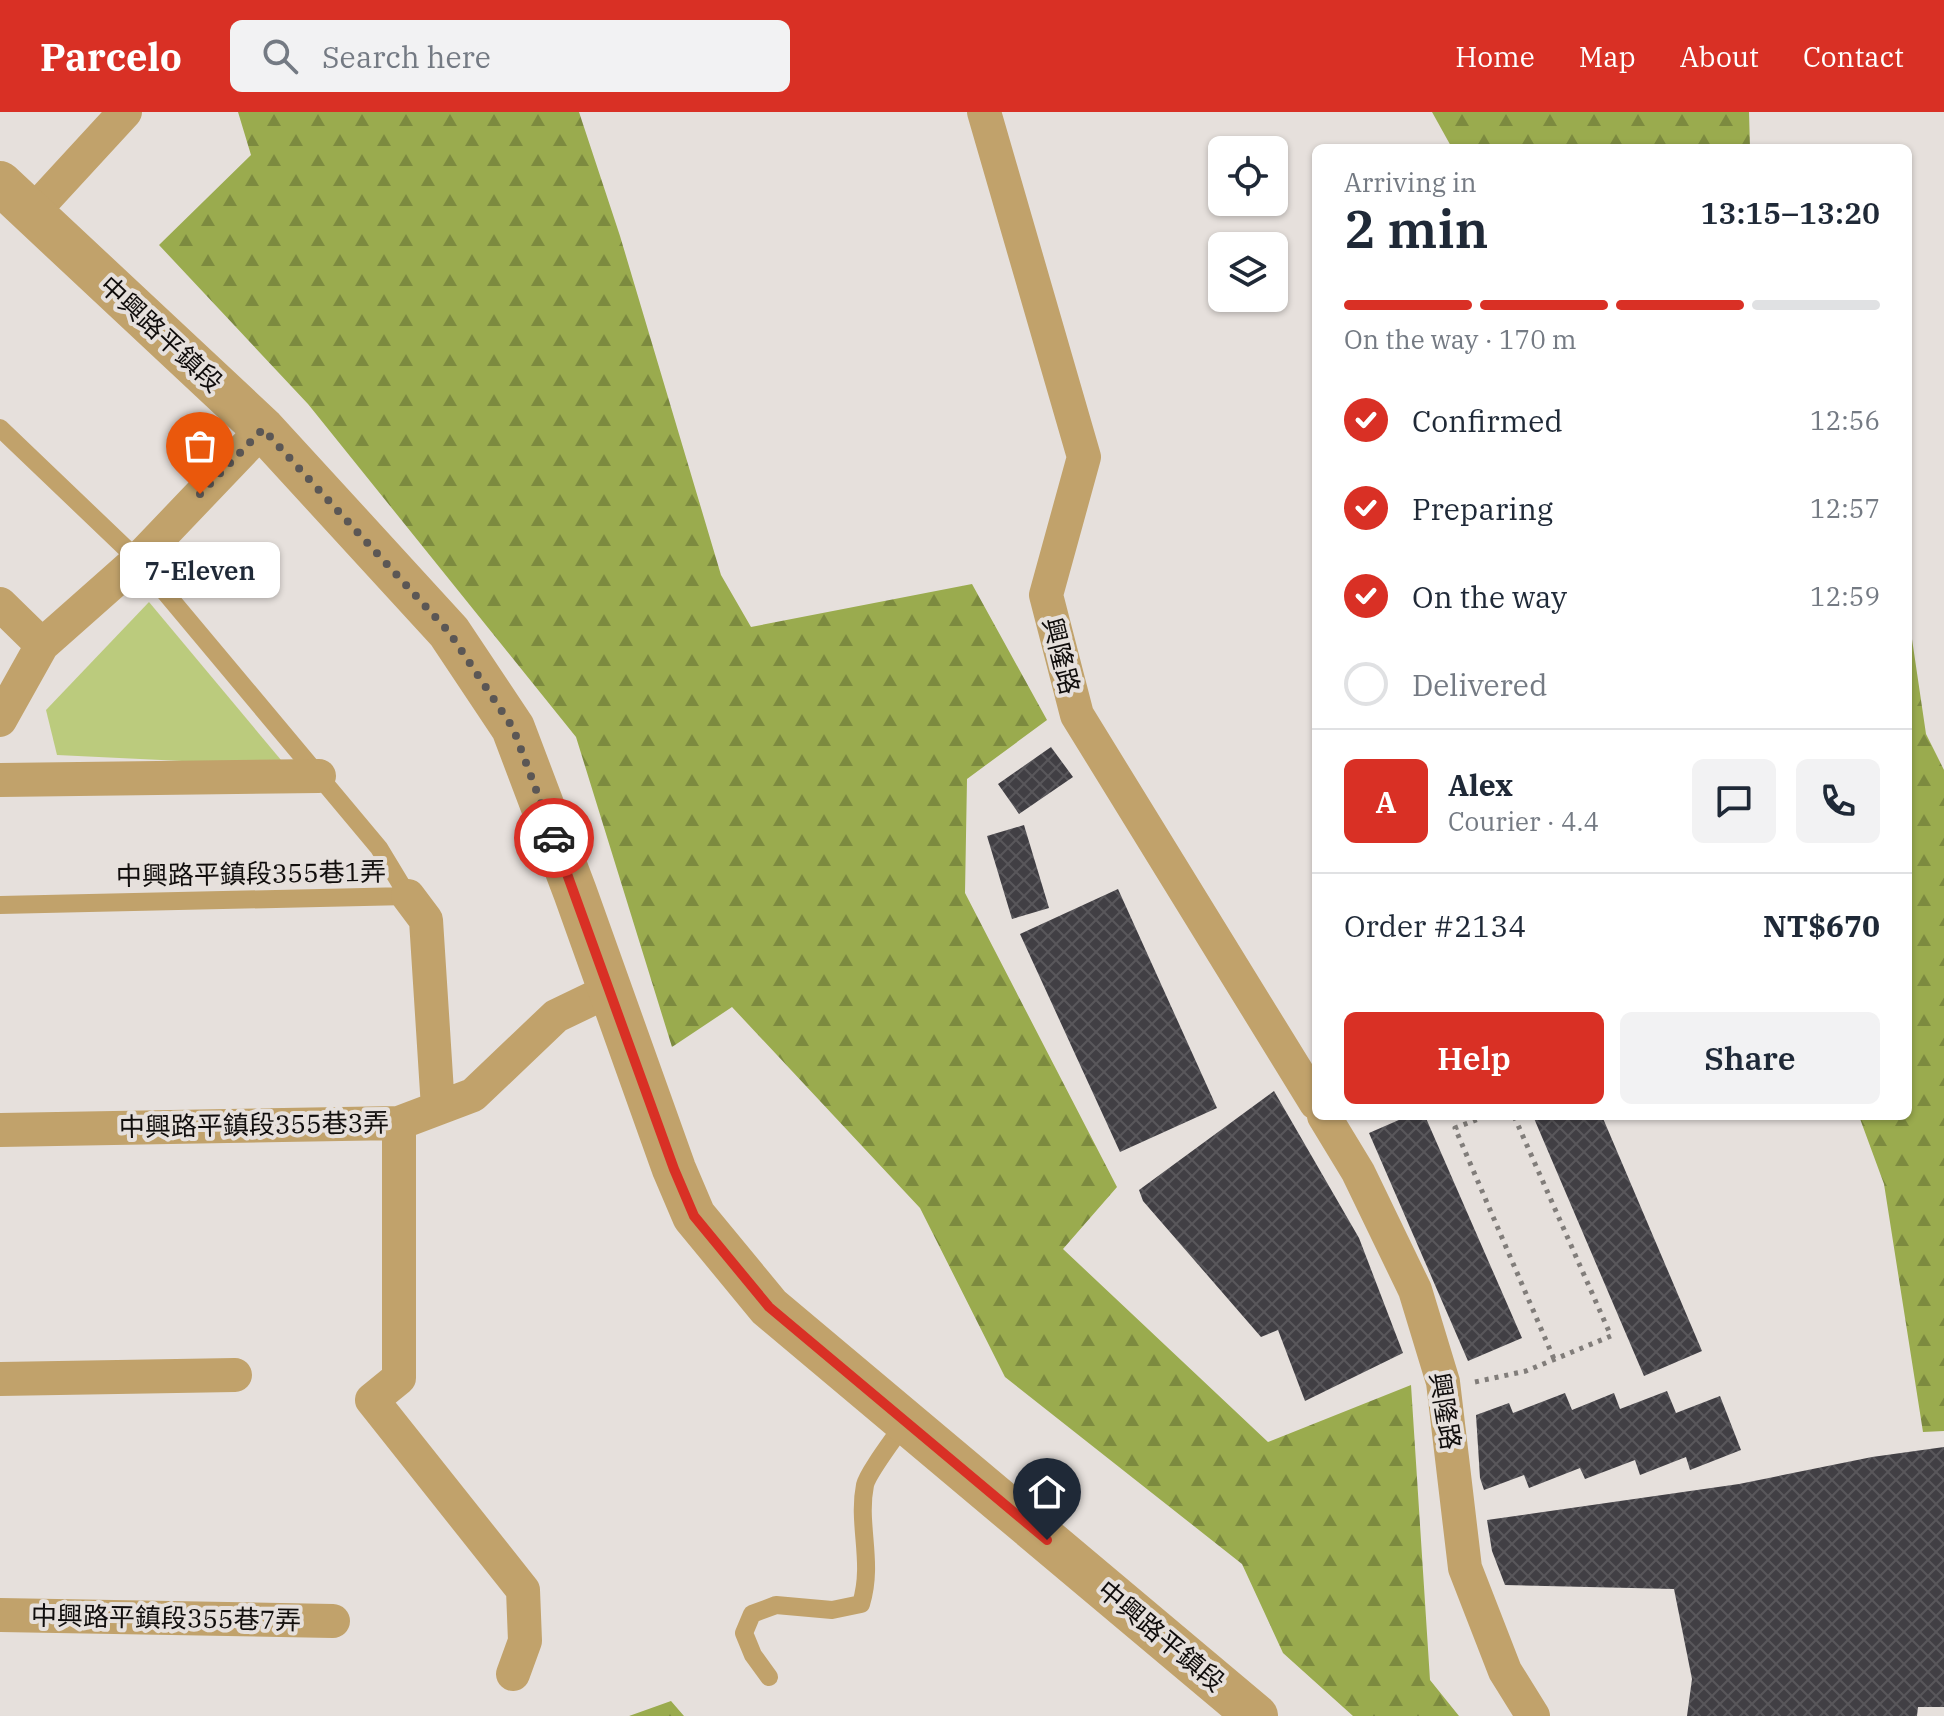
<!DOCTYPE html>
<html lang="en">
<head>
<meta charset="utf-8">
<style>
	body { margin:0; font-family:"IBM Plex Serif","Noto Sans TC",serif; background:#f2f2f3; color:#1f2937; height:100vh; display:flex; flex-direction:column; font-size:30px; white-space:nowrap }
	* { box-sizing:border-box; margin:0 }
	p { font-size:26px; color:#747a83 }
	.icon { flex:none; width:44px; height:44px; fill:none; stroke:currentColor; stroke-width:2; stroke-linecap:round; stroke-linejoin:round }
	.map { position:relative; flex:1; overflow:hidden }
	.side { position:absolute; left:1312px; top:32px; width:600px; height:976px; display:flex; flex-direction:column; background:#fff; border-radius:12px; box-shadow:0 2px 6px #0004 }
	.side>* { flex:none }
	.tools { position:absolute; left:1208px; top:24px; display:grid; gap:16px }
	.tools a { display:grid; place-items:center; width:80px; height:80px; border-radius:12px; background:#fff; box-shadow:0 2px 6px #0004; font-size:40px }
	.pin { position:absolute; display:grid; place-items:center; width:68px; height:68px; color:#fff; margin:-82px -34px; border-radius:50% 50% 50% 0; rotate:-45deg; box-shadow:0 0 8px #0007 }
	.pin .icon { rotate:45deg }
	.courier { position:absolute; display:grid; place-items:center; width:80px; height:80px; margin:-40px; border:6px solid #d93025; border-radius:50%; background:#fff; color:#222; box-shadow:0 2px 10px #0007 }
	.bubble { position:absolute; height:56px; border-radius:12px; background:#fff; box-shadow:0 2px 6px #0004; font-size:26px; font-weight:600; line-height:56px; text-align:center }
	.summary em { font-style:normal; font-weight:600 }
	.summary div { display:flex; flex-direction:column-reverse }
	.summary { display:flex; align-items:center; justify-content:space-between; height:136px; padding:0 32px }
	h1 { font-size:52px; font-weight:600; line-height:60px }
	.bar { display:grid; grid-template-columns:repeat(4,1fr); gap:12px 8px; align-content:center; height:96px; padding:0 32px }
	.bar i { height:10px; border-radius:6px; background:#e0e1e3 }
	.bar .current { background:#d93025 }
	.bar p { grid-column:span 4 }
	.line { display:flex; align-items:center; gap:20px; padding:0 32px; border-top:2px solid #e0e1e3 }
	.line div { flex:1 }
	.round { display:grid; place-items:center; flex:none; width:84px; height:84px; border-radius:12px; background:#f2f2f3 }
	ol { padding:0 32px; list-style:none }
	li { display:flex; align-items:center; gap:24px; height:88px }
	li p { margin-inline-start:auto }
	li .icon { padding:8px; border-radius:50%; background:#d93025; color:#fff; stroke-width:4 }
	li:last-child { color:#747a83 }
	li i { width:44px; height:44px; border:4px solid #e0e1e3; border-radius:50% }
	.action { display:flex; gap:16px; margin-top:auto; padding:16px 32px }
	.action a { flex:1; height:92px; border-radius:12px; background:#d93025; color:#fff; font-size:32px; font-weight:600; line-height:92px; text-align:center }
	.action a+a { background:#f2f2f3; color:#1f2937 }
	header { display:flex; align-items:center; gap:48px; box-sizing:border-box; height:112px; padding:0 40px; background:#d93025; color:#fff }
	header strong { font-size:38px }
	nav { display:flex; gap:44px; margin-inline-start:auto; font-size:28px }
	.search { width:560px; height:72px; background:#f2f2f3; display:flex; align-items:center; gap:20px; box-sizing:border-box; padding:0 28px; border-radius:12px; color:#747a83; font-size:30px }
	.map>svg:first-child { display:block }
	.green { fill:#bbcb7d }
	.forest { fill:url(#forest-firs) }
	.building { fill:url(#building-cross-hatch) }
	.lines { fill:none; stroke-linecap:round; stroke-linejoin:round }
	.path { stroke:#817d7a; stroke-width:5; stroke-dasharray:4 6; stroke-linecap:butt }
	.service { stroke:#c1a26b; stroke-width:18 }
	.minor { stroke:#c1a26b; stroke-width:34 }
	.tertiary { stroke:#c1a26b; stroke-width:44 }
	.done { stroke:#5b5755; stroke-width:8; stroke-dasharray:0 14.4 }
	.route { stroke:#d93025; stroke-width:10 }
	.labels { text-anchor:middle; stroke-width:8; stroke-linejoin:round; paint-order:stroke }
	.street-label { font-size:26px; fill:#100d0c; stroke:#e6e0dc }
</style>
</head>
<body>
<header>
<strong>Parcelo</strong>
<div class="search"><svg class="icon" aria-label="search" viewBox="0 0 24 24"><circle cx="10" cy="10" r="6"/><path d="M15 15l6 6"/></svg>Search here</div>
<nav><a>Home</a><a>Map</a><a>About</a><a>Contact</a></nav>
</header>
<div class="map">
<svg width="1944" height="1604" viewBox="0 0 1944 1604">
	<defs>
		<pattern id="forest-firs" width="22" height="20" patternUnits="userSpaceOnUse" patternTransform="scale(2)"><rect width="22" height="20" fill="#9aab4e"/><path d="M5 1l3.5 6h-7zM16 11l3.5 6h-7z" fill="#7c8a3f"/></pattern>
		<pattern id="building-cross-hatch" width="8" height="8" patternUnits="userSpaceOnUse" patternTransform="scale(2)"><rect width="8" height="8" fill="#413f44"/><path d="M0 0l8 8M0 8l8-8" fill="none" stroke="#59575b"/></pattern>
	</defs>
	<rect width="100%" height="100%" fill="#e6e0dc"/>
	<path class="green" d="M149,490L286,654L57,643L46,598Z"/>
	<path class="forest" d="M238,0H579L620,124L721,463L751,515L972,472L1047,608L967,667L965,781L1117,1075L1063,1137L1268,1330L1411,1273L1430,1568L1459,1604H1353L1283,1541L1242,1452L1005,1265L920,1096L732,895L672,935L576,625L308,292L159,133L251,43Z
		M1432,0H1749L1750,36H1452Z
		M1908,500L1926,622L1944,658V1319L1923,1320L1884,1072L1859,1004H1908Z
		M671,1589L684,1604H629Z"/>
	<path class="building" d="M1051,635L1073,665L1019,702L998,672Z
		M1024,713L1049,796L1012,807L987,724Z
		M1118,777L1217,996L1120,1040L1020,822Z
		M1274,979L1359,1126L1403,1241L1305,1289L1278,1218L1261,1225L1143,1089L1139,1078Z
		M1408,1004H1425L1522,1226L1468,1249L1369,1021Z
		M1533,1004H1602L1702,1239L1644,1264Z
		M1667,1279L1676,1301L1720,1284L1741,1338L1690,1358L1686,1345L1640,1363L1635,1348L1585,1367L1580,1356L1529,1376L1524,1363L1484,1378L1480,1366L1476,1303L1509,1291L1513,1301L1565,1281L1572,1298L1614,1281L1620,1297Z
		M1944,1335V1595H1918L1917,1604H1687L1692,1567L1674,1477L1505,1473L1492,1439L1487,1408L1739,1372L1872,1345Z"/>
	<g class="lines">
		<path class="path" d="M1486,1004L1455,1016L1554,1247
			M1475,1270L1526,1259L1611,1224L1514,1004"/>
		<path class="service" d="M0,316L138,448L379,736L408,784L0,793
			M769,1565L753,1543L744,1521L752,1502L776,1493L832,1498L861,1492C874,1450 857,1413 865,1373C868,1360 897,1323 906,1309"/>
		<path class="minor" d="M984,0L1084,345L1046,483L1077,603L1316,991
			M32,101L125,0
			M0,492L42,533
			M0,608L42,533L138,448L263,317
			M0,668L319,664
			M408,784L426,808L438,996
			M1324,1004L1358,1060L1415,1178L1443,1270L1465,1456L1505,1559L1533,1604
			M399,1011V1266L372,1288L523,1478L525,1529L513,1562
			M0,1018L399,1011L473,983L556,904L610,878
			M0,1267L235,1263
			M0,1503L333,1509"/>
		<path class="tertiary" d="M0,71L263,317L449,520L513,616L575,780L674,1057L694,1104L769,1195L1256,1604"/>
	</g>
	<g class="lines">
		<path class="done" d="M200,382L263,317L449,520L513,616L554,726"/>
		<path class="route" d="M554,726L674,1057L694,1104L769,1195L1047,1428"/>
	</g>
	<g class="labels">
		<g class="street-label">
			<text transform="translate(161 222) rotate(43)" y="9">中興路平鎮段</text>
			<text transform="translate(1061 544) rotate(76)" y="9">興隆路</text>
			<text transform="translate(251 762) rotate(-1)" y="9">中興路平鎮段355巷1弄</text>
			<text transform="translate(254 1013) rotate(-1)" y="9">中興路平鎮段355巷3弄</text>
			<text transform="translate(1445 1299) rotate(81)" y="9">興隆路</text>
			<text transform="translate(166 1506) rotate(1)" y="9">中興路平鎮段355巷7弄</text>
			<text transform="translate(1161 1524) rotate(40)" y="9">中興路平鎮段</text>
		</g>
	</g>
</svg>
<div class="tools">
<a><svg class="icon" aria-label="locate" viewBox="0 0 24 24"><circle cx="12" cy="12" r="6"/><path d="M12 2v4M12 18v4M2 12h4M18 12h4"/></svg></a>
<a><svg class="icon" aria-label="layers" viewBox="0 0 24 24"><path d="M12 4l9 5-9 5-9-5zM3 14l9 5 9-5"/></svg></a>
</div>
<div class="pin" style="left:200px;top:382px;background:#ea580c"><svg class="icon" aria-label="bag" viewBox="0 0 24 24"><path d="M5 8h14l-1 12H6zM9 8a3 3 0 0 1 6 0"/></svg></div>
<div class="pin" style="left:1047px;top:1428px;background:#1f2937"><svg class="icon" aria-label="home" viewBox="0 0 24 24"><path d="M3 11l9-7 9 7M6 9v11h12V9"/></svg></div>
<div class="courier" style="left:554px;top:726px"><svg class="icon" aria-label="car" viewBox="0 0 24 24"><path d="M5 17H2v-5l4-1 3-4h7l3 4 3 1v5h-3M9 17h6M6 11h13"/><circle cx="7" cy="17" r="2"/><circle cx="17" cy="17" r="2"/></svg></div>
<div class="bubble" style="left:120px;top:430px;width:160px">7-Eleven</div>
<section class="side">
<div class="summary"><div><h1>2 min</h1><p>Arriving in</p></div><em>13:15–13:20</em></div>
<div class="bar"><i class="current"></i><i class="current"></i><i class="current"></i><i></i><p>On the way · 170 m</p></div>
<ol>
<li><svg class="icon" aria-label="check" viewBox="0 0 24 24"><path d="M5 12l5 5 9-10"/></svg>Confirmed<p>12:56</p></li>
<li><svg class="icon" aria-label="check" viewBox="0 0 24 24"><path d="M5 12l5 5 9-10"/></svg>Preparing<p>12:57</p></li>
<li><svg class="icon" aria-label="check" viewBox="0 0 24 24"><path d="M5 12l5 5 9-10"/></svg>On the way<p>12:59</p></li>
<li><i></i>Delivered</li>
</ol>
<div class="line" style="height:144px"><b class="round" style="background:#d93025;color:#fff">A</b><div><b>Alex</b><p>Courier · 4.4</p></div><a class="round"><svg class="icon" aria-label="chat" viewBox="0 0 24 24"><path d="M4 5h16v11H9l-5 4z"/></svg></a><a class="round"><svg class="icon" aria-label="phone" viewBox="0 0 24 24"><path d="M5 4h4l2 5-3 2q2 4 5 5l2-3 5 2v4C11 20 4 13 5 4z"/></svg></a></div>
<div class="line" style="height:104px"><div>Order #2134</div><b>NT$670</b></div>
<div class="action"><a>Help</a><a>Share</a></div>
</section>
</div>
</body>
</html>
